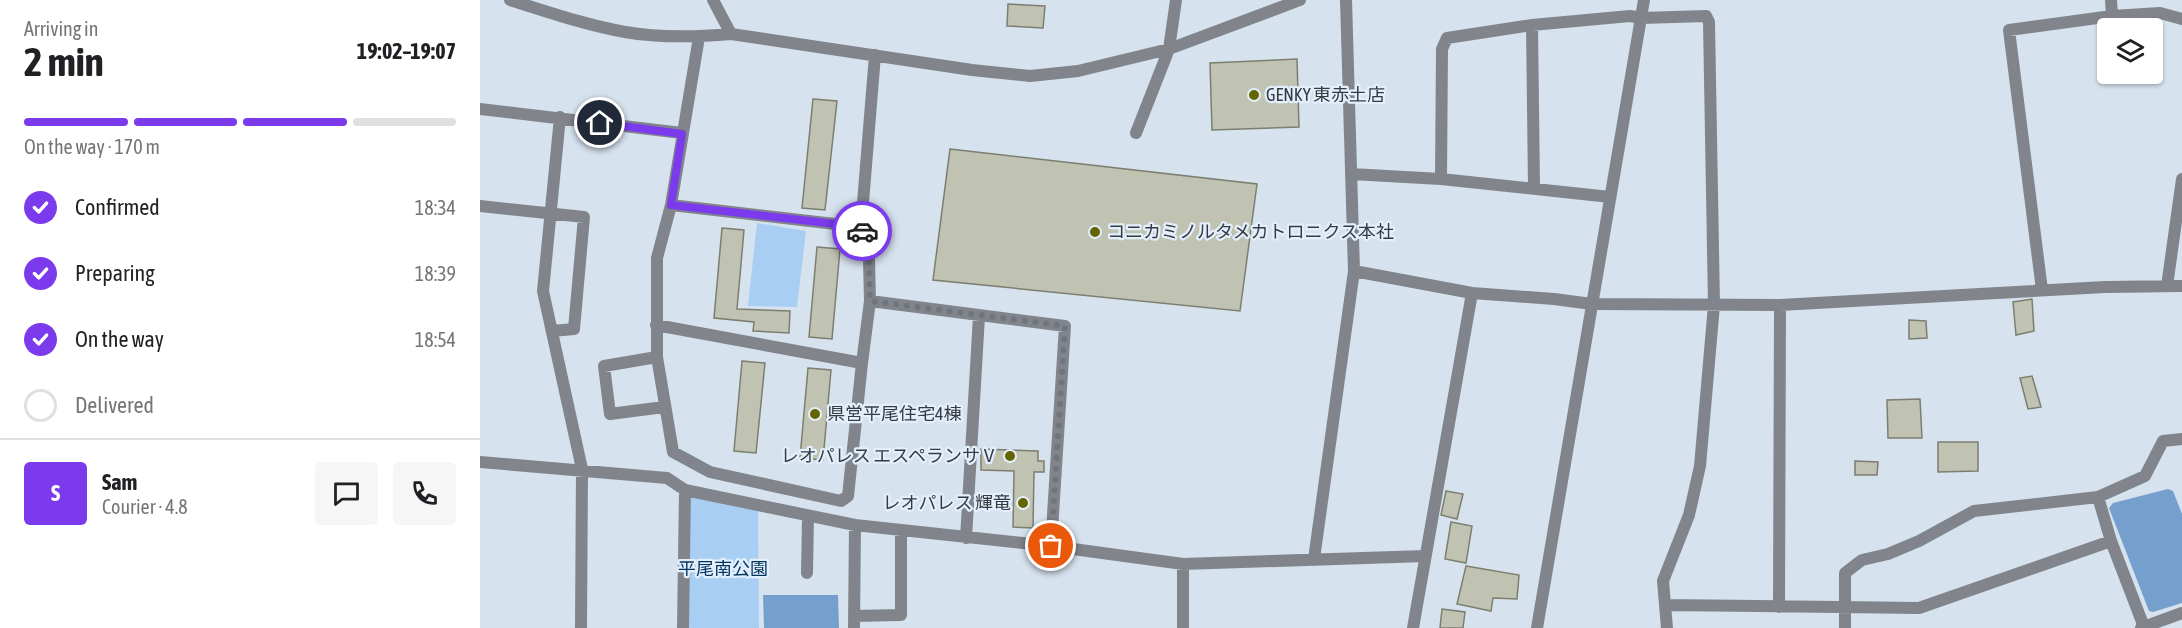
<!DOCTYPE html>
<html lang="en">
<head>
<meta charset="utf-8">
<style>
	body { margin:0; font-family:"Asap Condensed","Noto Sans JP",sans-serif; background:#f6f6f6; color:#202124; height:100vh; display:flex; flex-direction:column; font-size:22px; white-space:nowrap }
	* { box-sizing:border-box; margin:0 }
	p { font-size:20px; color:#757577 }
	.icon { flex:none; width:33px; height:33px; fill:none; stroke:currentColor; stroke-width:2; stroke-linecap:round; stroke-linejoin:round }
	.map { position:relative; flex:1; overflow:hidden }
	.side { display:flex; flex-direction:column; background:#fff; width:480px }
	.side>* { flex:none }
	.tools { position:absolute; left:1617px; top:18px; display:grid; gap:12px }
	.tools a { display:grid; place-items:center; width:66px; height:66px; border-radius:6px; background:#fff; box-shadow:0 2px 4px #0004; font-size:30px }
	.pin { position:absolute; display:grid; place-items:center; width:51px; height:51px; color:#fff; margin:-26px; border:3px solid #fff; border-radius:50%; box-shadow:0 2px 6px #0007 }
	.courier { position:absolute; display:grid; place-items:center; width:60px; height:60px; margin:-30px; border:4px solid #7c3aed; border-radius:50%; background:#fff; color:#222; box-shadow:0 2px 8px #0007 }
	.head em { font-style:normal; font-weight:700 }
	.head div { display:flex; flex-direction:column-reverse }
	.head { display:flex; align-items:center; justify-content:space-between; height:102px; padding:0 24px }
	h1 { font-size:39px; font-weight:700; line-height:45px }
	.bar { display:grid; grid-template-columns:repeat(4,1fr); gap:9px 6px; align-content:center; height:72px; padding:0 24px }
	.bar i { height:8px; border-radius:4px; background:#e0e0e0 }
	.bar .current { background:#7c3aed }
	.bar p { grid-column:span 4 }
	.line { display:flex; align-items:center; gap:15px; padding:0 24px; border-top:2px solid #e0e0e0 }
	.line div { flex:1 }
	.round { display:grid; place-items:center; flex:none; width:63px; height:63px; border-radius:6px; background:#f6f6f6 }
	ol { padding:0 24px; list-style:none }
	li { display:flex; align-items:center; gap:18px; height:66px }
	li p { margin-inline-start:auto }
	li .icon { padding:6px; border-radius:50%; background:#7c3aed; color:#fff; stroke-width:4 }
	li:last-child { color:#757577 }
	li i { width:33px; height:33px; border:3px solid #e0e0e0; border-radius:50% }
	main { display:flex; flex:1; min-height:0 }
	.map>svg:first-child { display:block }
	.green { fill:#a9cef4 }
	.water { fill:#75a0cd }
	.building { fill:#c0c2b2; stroke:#7c7e6f; stroke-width:1.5 }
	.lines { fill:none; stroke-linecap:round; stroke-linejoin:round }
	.minor { stroke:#81858b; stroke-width:12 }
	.tertiary { stroke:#81858b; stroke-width:12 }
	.done { stroke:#6f757d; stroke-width:6; stroke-dasharray:0 10.8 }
	.route { stroke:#7c3aed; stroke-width:8 }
	.poi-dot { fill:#626500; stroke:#e3effc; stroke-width:2 }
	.labels { text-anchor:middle; stroke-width:4.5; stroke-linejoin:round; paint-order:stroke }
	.poi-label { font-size:18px; fill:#373b40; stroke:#e3effc; text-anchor:start }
	.park-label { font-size:18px; fill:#00335d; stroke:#e3effc }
</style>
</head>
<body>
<main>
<section class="side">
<div class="head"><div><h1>2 min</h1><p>Arriving in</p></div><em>19:02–19:07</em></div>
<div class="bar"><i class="current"></i><i class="current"></i><i class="current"></i><i></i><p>On the way · 170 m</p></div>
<ol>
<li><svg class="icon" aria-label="check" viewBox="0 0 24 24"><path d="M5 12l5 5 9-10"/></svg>Confirmed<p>18:34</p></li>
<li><svg class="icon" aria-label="check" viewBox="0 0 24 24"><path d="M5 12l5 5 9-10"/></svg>Preparing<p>18:39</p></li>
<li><svg class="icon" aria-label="check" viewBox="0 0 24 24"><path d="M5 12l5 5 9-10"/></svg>On the way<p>18:54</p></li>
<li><i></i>Delivered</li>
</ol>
<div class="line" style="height:108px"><b class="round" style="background:#7c3aed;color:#fff">S</b><div><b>Sam</b><p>Courier · 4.8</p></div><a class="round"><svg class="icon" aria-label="chat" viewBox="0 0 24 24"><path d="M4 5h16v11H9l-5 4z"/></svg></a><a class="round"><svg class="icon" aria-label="phone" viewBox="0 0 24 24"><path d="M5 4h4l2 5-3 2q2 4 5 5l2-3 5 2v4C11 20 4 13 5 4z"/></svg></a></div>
</section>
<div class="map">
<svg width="1702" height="628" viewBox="0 0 1702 628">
	<rect width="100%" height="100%" fill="#d6e2ee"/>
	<path class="green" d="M277,223L326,231L317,307L268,306Z
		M209,495L278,510L279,628H207Z"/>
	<path class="water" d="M1688,489L1693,491L1702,514V603L1673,612L1669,611L1629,508L1633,503Z
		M283,595H358L359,628H284Z"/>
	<path class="building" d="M528,4L565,6L563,28L527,26Z
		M817,59L819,127L732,130L730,63Z
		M333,99L357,101L345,210L322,208Z
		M470,149L777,184L760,311L453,280Z
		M242,228L264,230L257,309L310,311L309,333L273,331L274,322L234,318Z
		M337,247L360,249L352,339L329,337Z
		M1552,299L1554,331L1536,335L1533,302Z
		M1429,320L1446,321L1447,338L1429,339Z
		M262,361L285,363L276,453L254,451Z
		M328,368L351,370L343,460L320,458Z
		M1552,376L1561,407L1548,409L1540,378Z
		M1440,399L1442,438H1408L1407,400Z
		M1458,442H1498V471L1458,472Z
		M501,449L558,451V461H564V472H554L553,528L533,527L534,471L501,470Z
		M1375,461L1398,462L1397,475H1375Z
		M966,491L983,494L977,519L961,515Z
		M971,522L992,526L986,563L965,559Z
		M986,566L1039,575L1037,599L1013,598L1011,611L977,604Z
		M962,609L985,612L983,628H960Z"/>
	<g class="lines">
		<path class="minor" d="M30,0C68,12 106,25 145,32C179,38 217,37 251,34L492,70L550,76L598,71L689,49L820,0
			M233,0L251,34
			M1631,0L1632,16
			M1052,25L1054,188
			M219,37L191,205L177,258V357L193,452L230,472L361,501L368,496L382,363L390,301L389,259L381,227L395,55
			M0,109L202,133
			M80,117L63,291L102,469L101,628
			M656,133L689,49L696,0
			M871,174L961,179L1130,197
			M961,179L962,49L967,38L1052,25L1150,16L1161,18L1226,16L1229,22L1234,305L1220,466L1209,515L1183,581L1187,628
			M191,205L381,227
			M0,206L104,217L94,329L72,331
			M874,271L992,293L1074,299L1112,304L1300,305L1625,287L1702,286
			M1687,286L1702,179
			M1562,290L1529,30L1632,16L1680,13L1702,19
			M390,301L585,326L571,546
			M176,325L382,363
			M177,357L124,366L130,414L184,407
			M0,462L187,478L205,490L375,525L571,546L703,564L945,556
			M1618,497L1631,541L1664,627
			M486,538L499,316
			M834,559L874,271L866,0
			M703,564V628
			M327,573L328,516
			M1186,605L1439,608L1631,541
			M1299,607L1300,305
			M374,616L421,615V531
			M203,628L205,490
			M374,628L375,525
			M933,628L992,293
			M1365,628V573L1382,560L1408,554L1439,541L1494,511L1618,497L1665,476L1683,441L1702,439
			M1661,628L1702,613"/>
		<path class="tertiary" d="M1057,628L1164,0"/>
	</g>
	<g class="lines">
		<path class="done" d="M382,231L389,260L390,301L585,326L571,546"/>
		<path class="route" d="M120,123L202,134L191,205L381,227L382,231"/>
	</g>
	<g class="poi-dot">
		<circle cx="774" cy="95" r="6"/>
		<circle cx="615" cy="232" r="6"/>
		<circle cx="335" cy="414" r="6"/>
		<circle cx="530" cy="456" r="6"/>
		<circle cx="543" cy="503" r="6"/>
	</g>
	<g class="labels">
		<g class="poi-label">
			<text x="786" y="101">GENKY 東赤土店</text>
			<text x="627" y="238">コニカミノルタメカトロニクス本社</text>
			<text x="347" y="420">県営平尾住宅4棟</text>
			<text x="518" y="462" text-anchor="end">レオパレス エスペランサⅤ</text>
			<text x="531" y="509" text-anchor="end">レオパレス 輝竜</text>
		</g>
		<g class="park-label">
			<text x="243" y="575">平尾南公園</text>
		</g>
	</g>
</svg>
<div class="tools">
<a><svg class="icon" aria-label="layers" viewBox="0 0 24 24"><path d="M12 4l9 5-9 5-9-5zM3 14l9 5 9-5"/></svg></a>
</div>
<div class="pin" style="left:571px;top:546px;background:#ea580c"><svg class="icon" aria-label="bag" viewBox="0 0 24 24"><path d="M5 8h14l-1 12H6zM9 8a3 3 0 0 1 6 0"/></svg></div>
<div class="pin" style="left:120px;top:123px;background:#1f2937"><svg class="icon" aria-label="home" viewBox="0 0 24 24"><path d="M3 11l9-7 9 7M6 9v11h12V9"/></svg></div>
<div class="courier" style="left:382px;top:231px"><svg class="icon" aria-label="car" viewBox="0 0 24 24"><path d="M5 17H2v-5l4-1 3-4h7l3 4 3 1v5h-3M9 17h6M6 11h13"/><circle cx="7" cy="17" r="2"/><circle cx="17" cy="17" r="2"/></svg></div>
</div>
</main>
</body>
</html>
